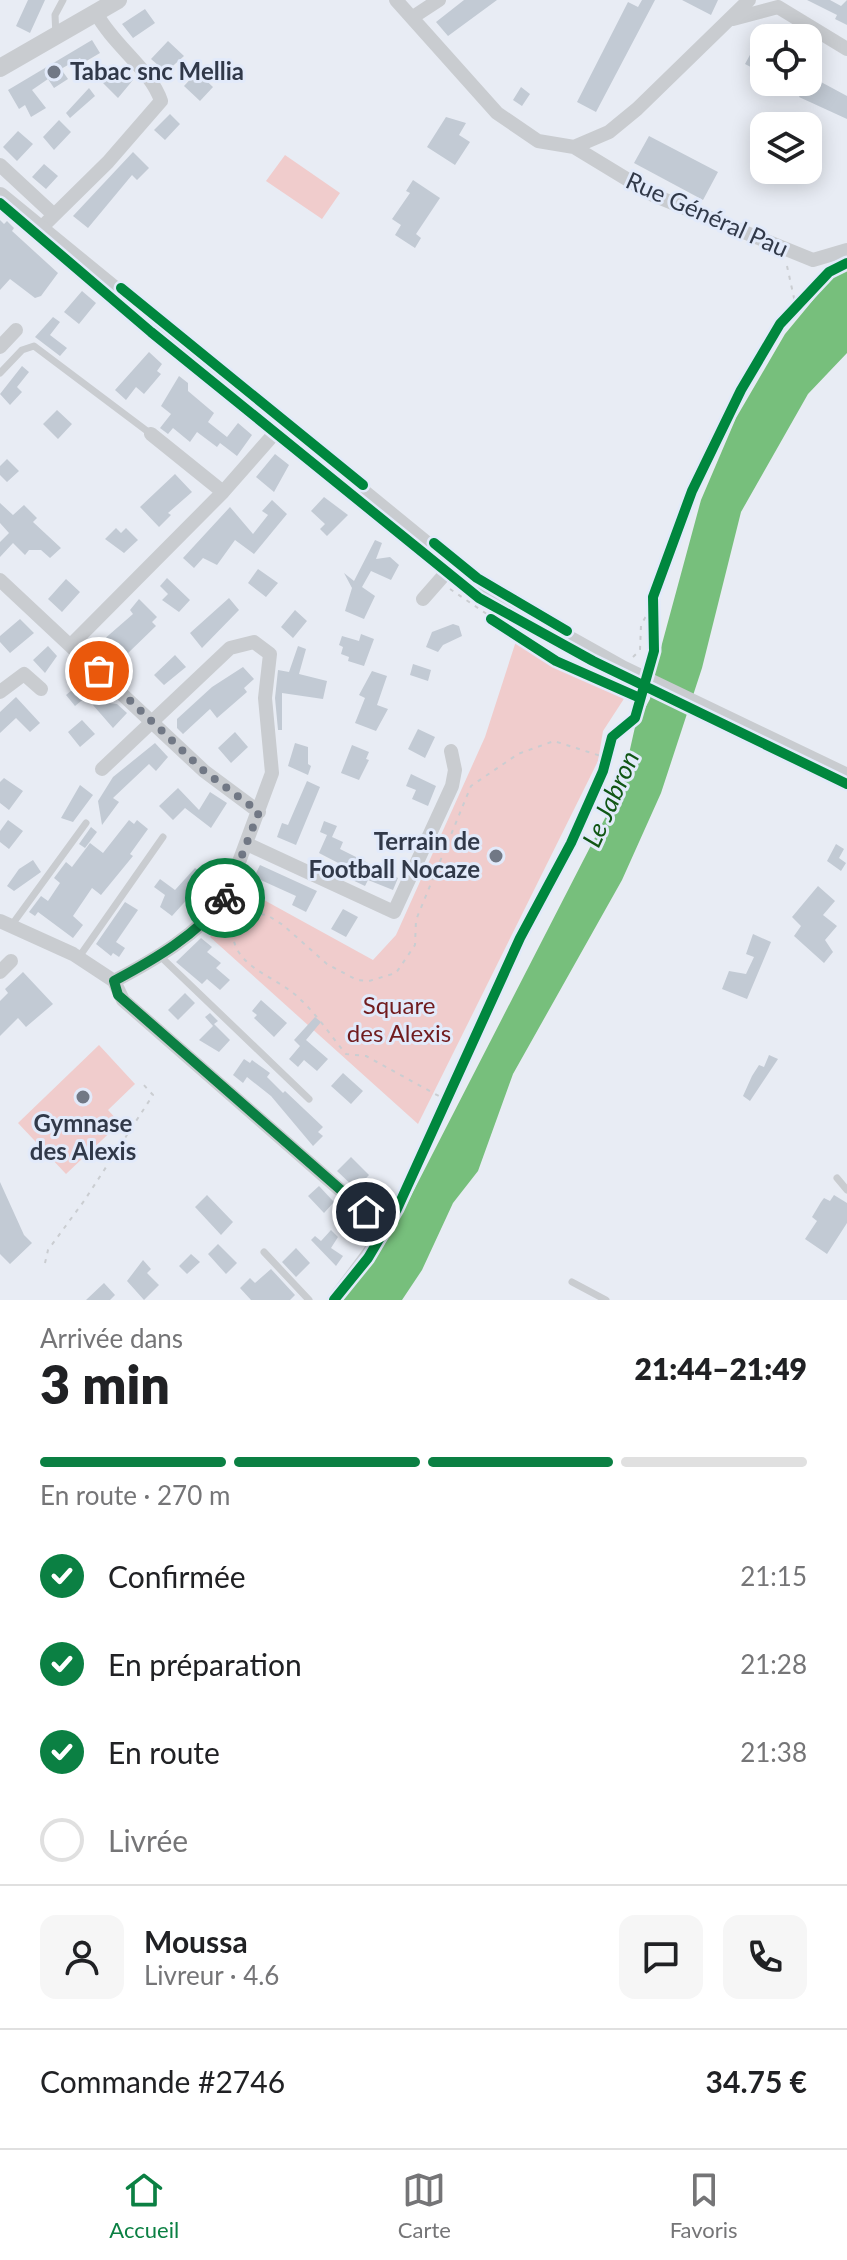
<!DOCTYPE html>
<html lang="fr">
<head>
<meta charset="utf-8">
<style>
	body { margin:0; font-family:Lato,sans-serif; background:#f6f6f6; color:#202124; height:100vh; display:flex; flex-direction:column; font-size:30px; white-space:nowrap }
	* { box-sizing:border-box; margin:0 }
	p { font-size:26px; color:#757577 }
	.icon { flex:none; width:44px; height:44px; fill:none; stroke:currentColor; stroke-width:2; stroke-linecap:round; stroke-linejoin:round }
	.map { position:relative; height:1300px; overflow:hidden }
	.panel { display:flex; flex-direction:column; background:#fff; flex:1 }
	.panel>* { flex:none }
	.fabs { position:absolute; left:750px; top:24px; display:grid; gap:16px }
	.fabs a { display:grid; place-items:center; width:72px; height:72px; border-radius:16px; background:#fff; box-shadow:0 4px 20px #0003; font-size:40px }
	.pin { position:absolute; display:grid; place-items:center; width:68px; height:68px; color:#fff; margin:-34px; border:4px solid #fff; border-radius:50%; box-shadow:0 2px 8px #0007 }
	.courier { position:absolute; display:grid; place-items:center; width:80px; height:80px; margin:-40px; border:6px solid #0b8043; border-radius:50%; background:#fff; color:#222; box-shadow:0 2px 10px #0007 }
	.headline em { font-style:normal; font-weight:800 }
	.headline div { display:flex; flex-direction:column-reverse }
	.headline { display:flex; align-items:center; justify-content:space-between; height:136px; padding:0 40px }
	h1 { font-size:52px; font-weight:800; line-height:60px }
	.bar { display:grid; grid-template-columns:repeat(4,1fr); gap:12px 8px; align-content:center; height:96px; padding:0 40px }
	.bar i { height:10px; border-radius:6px; background:#e0e0e0 }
	.bar .current { background:#0b8043 }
	.bar p { grid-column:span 4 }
	.line { display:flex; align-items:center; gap:20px; padding:0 40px; border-top:2px solid #e0e0e0 }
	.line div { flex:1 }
	.round { display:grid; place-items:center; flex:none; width:84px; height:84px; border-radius:16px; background:#f6f6f6 }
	ol { padding:0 40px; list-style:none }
	li { display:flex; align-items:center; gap:24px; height:88px }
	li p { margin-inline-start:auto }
	li .icon { padding:8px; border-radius:50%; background:#0b8043; color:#fff; stroke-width:4 }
	li:last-child { color:#757577 }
	li i { width:44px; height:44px; border:4px solid #e0e0e0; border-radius:50% }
	.dock { display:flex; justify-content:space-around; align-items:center; height:112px; border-top:2px solid #e0e0e0; background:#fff; font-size:22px; color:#757577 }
	.dock a { display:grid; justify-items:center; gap:4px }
	.dock .current { color:#0b8043 }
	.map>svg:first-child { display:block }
	.green { fill:#f0cccc }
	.water { fill:#77bf7c }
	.building { fill:#c2cad4 }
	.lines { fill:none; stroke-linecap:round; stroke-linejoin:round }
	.path { stroke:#cacdd1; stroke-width:2; stroke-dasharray:4 6; stroke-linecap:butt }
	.lane { stroke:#c9ccd0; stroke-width:7 }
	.street { stroke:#c9ccd0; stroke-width:14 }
	.secondary { stroke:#c9ccd0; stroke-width:18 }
	.cycleway-casing { stroke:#e2eafa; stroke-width:15 }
	.cycleway { stroke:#00873e; stroke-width:10 }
	.done { stroke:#717885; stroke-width:8; stroke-dasharray:0 14.4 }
	.route { stroke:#0b8043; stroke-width:10 }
	.poi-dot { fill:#717885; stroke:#e2eafa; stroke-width:3 }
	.labels { text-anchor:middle; stroke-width:6; stroke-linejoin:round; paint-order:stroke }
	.poi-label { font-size:24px; font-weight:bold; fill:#313949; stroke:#e2eafa; text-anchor:start }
	.street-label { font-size:24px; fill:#313949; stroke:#e2eafa }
	.park-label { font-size:24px; fill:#711c1f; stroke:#e2eafa }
	.water-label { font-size:26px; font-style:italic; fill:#105614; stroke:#e2eafa }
</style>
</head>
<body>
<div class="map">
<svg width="847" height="1300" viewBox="0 0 847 1300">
	<rect width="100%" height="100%" fill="#e8ecf4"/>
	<path class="green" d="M285,155L340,193L322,219L266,181Z
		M517,638L629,691L603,731L598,761L418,1124L210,937L242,888L373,960L396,935L485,737Z
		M99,1045L135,1084L108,1110L120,1123L66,1174L18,1123Z"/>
	<path class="water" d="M847,266V353L808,394L741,512L702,668L661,793L622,880L513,1074L478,1171L453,1203L422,1270L402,1300H343L395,1227L622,785L635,727L650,699L656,666L701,500L736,418L785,334L838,270Z"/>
	<path class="building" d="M28,0H45L30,33L16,26Z
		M464,0H497L448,36L436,22Z
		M642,0H655L596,112L577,102L628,2L638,7Z
		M682,0H718L711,15Z
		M807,0H830L841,6L847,0V25L835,19L837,15Z
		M145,9L155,23L133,38L122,24Z
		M92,40L100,53L83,63L80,58L61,69L68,79L54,88L48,79L32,90L46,108L31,117L25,105L19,109L8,90Z
		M168,41L184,56L166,72L151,59Z
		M757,42L764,46V74L745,64Z
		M118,69L133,80L118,98L103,83Z
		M197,72L213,87L200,101L184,86Z
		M808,75L847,96V119L799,97L801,93L779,82H808Z
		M521,87L530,94L522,106L513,100Z
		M89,88L95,96L70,118L66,113Z
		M170,114L180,124L165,140L154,130Z
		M446,117L466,123L459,135L470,142L455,165L427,147Z
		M59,120L71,132L54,150L43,137Z
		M18,131L33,144L17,161L3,147Z
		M649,136L718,172L703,200L634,163Z
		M133,152L149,168L137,180L132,175L88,228L73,216Z
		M44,164L58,176L46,189L32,177Z
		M413,180L440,198L416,234L421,238L415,248L395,235L401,225L392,219L410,193L406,191Z
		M0,220L4,224L7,221L14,228L12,231L58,273L41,296L35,298L10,279L0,290Z
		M82,291L96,303L79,324L64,312Z
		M53,317L60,322L50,335L67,348L60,356L35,337Z
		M149,352L162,364L157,371L161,374L144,394L136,387L126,400L115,390Z
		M22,366L29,372L17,387L22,392L10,405L0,394Z
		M179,376L188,383V391L214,413L208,422L227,437L238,423L252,435L237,456L220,443L217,447L197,432L190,442L173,428L168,434L160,428L171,414L161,406Z
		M57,410L72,424L58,439L43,424Z
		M275,454L289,465L274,492L256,477Z
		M7,459L19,471L7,482L0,475V466Z
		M175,474L192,492L168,513L171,515L159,527L140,507Z
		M324,497L348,515L327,536L320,529L325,524L311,511Z
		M272,500L287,514L254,554L235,540L217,565L203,558L194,568L183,558L230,507L253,534L268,515L262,511Z
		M0,503L13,515L24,505L37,518L33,522L61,548L50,558L41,550H29L25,555L13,543L0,557V542L9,533L0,523Z
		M116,528L121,533L126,528L138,540L124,553L105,539Z
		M375,540L382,543L376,559L390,557L399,565L391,580L371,571L362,587L375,596L364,619L345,611L352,588L344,573L354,581Z
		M258,569L278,583L266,597L248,583Z
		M167,578L190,600L179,612L162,600L168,594L160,586Z
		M66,579L80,592L62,612L48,599Z
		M229,598L239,610L202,648L190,633Z
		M139,599L157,617L152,622L156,626L126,655L122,651L118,655L102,641L133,614L130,610Z
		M295,610L307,621L293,638L281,627Z
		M20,619L34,633L10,653L0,642V636Z
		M453,624L459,626L462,636L443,645L438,652L426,647L432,632Z
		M361,634L374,639L364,666L348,661L349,657L341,654L343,647L339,645L342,636L359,641Z
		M48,646L57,656L45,673L33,660Z
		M298,646L306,649L299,674L327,681L323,699L282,693V730H278L275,698L278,670L289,672Z
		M175,655L186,667L164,685L154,675Z
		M413,664L431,670L428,681L410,675Z
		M243,667L254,679L244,688L247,692L217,718L210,709L183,734L177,728V719L212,687Z
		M372,671L387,676L377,705L388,709L376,731L355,723L365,698L359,695Z
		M84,680L101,700L104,698L109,703L117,704L127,713L113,728L86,697L75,706L66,695Z
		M16,697L40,723L30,732L16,718L0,733V712Z
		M82,720L95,734L80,747L68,732Z
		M418,729L435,737L425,758L408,749Z
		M235,732L248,747L231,763L218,748Z
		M155,743L168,757L156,771L149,764L113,798L119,802L102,825L98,801L113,777Z
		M295,743L308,747V764L311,766L308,775L288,766Z
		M352,745L369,752L366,759L369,760L359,780L341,773Z
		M411,774L436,786L428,806L412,799L416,790L406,786Z
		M4,778L23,791L9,810L0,803V782Z
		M307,781L320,787L296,845L277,837L282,823L288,825Z
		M80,785L93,795L73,822L61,818Z
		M178,788L199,810L210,792L227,803L211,828L185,808L173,820L159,806Z
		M8,820L23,831L9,849L0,842V831Z
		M129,820L134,824L137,820L148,829L130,854L133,856L101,895L92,888L73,916L83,925L73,938L38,912L35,916L29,912L41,896L48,901L60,883L54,878L66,862L72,867L90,843L103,853Z
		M324,821L337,826L332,837L343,842L340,849L398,878L393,890L368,880L365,886L346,877V867L319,853L327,835L320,832Z
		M91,827L97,832L85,848L79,844Z
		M836,844L844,849L839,858L846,863L841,871L827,861Z
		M33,860L41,872L14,891L7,886L19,869Z
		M260,865L317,891L306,912L292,905L296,896L254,877Z
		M195,868L216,885L199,899L192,894L172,916L160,907L165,895L154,887L160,879L175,890Z
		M818,886L835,901L823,915L837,926L825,940L833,952L824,963L794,936L801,926L792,917Z
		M125,902L138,910L116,942L125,948L119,957L113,953L111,956L96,944Z
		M343,909L358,917L346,937L331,929Z
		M753,934L771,942L747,999L722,989L729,971L746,974L754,957L746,954Z
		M201,938L212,947L207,952L221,963L216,968L230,980L220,990L207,979L202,984L176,962Z
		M23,972L53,1004L26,1027L18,1018L0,1036V1001L8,993L5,989Z
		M185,993L195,1003L178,1020L168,1010Z
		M261,1000L287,1023L274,1037L254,1018L257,1015L252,1011Z
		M210,1013L218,1021L214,1024L230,1040L219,1052L199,1040L213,1026L205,1017Z
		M315,1017L321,1022L306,1040L328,1059L317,1071L304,1060L298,1067L289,1059L300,1046L294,1040Z
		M769,1055L778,1059L750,1101L743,1096L752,1076L759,1065L764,1067Z
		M244,1059L250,1063L252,1060L270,1073L267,1077L283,1093L285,1091L323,1127L318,1132L323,1136L313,1146L271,1096L247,1077L243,1083L233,1075Z
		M343,1073L363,1091L351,1104L331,1086Z
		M351,1157L369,1175L356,1189L337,1171Z
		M0,1182L24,1235L32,1243L10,1264L0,1254Z
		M319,1186L334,1202L324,1213L308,1196Z
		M207,1195L233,1222L221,1235L195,1207Z
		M834,1195L847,1203V1223L827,1254L805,1239L817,1221L812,1217L821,1202L824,1198L830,1201Z
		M331,1230L338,1237L331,1248L343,1256L336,1266L311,1240L315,1236L321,1241Z
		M218,1244L237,1263L226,1274L208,1254Z
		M296,1248L310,1263L296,1277L282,1262Z
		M191,1254L200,1262L187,1274L179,1266Z
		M143,1260L151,1269L147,1273L159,1285L144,1300L127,1281Z
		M271,1269L295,1295L290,1300H251L240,1288L250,1278L255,1283Z
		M104,1283L115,1295L110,1300H86Z"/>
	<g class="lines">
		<path class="path" d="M787,266L796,307
			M450,589L556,661L640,698
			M633,657L640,650L641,625L653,604
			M231,911L267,915L283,925L327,964L357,980L369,981L396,973L415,945L416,920L471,786L518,754L554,741L607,758
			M236,912C219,967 274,972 301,1000C318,1016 331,1036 346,1054L366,1056L446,1100
			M45,1263L48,1250L84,1201L153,1095L142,1083"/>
		<path class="lane" d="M56,36L55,15L63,0
			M0,373L22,350L34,346L151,434
			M11,926L86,823
			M160,956L309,1099
			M79,957L163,837
			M837,1178L847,1190
			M264,1252L309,1300
			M572,1282L606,1300"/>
		<path class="street" d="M396,0L497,113L538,141L574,147L653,195L813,260L847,250
			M413,17L439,0
			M733,19L778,7L847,49
			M574,147L609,132L637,109L749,0
			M0,165L54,215
			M40,229L108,162L161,101C151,70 114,46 96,13
			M0,347L16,330
			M151,434L223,492L281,426
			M0,580L204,771L259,812
			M423,599L452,566
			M72,644L223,492
			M0,692L24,674L41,689
			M247,844L394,912L452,786L455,770L451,751
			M0,921L73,954L114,981C156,959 197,935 226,897L272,773L265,698L270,654L254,642L230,648L102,769
			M0,972L11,961
			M114,981L123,1000L386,1230L334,1300"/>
		<path class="secondary" d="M0,68L118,0
			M0,196L484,592L622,669L847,777"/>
		<defs>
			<path id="cycleway" d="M0,203L151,332L479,598L593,661L847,784
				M121,288L363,485
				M434,543L477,578L567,631
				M491,619L556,661L640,698
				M334,1300L368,1258L397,1209L520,938L571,843L603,771L612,737L635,718L654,651L653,597L692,491L741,390L780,324L829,272L847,263"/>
		</defs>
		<use href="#cycleway" class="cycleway-casing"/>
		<use href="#cycleway" class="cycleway"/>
	</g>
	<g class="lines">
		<path class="done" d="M99,671L204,771L259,812L225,898"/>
		<path class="route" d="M225,898C197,935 155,959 114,981L118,995L366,1212"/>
	</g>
	<g class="poi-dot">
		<circle cx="54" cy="72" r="8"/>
		<circle cx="496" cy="856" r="8"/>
		<circle cx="83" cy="1097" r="8"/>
	</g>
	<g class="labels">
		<g class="poi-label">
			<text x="70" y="80">Tabac snc Mellia</text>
			<text x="480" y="850" text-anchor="end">Terrain de<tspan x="480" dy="28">Football Nocaze</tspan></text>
			<text x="83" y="1132" text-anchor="middle">Gymnase<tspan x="83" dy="28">des Alexis</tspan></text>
		</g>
		<g class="street-label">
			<text transform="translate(707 215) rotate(24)" y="8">Rue Général Pau</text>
		</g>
		<g class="park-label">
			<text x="399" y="1014">Square<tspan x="399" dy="28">des Alexis</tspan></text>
		</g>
		<g class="water-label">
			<text transform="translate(611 799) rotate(-66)" y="9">Le Jabron</text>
		</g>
	</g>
</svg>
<div class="fabs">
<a><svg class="icon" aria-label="locate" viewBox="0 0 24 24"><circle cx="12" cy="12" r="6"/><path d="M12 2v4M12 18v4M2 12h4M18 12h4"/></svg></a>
<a><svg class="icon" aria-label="layers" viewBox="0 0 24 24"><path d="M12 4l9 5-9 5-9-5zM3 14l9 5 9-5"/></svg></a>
</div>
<div class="pin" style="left:99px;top:671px;background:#ea580c"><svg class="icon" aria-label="bag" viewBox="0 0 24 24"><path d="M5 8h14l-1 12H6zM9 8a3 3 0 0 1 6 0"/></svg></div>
<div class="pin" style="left:366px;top:1212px;background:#1f2937"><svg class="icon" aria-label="home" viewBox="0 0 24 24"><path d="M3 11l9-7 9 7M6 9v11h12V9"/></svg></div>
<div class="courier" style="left:225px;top:898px"><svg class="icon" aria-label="bike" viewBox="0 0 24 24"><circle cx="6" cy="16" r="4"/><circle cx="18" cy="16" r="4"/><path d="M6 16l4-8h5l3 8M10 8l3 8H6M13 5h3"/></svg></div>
</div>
<section class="panel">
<div class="headline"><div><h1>3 min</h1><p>Arrivée dans</p></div><em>21:44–21:49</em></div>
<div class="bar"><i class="current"></i><i class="current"></i><i class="current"></i><i></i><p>En route · 270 m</p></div>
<ol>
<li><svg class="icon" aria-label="check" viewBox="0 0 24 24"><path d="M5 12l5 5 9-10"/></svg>Confirmée<p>21:15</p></li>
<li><svg class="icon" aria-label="check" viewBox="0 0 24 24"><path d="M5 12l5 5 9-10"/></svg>En préparation<p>21:28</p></li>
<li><svg class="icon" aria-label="check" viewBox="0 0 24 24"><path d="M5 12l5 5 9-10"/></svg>En route<p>21:38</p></li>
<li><i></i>Livrée</li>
</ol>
<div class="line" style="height:144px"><a class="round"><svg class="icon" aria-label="person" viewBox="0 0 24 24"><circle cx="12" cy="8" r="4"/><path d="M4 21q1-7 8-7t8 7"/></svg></a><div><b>Moussa</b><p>Livreur · 4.6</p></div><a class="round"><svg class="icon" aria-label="chat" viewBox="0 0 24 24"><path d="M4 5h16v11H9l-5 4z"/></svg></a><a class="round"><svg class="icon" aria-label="phone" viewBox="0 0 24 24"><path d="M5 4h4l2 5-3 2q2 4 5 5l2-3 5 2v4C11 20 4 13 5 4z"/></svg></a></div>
<div class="line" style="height:104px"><div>Commande #2746</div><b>34.75 €</b></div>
</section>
<nav class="dock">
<a class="current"><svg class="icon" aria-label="home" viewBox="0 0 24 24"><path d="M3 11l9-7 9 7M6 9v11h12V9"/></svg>Accueil</a>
<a><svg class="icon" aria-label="map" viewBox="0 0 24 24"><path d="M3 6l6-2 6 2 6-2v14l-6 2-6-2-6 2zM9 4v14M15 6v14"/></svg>Carte</a>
<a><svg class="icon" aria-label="saved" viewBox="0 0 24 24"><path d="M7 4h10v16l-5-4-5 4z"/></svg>Favoris</a>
</nav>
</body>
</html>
